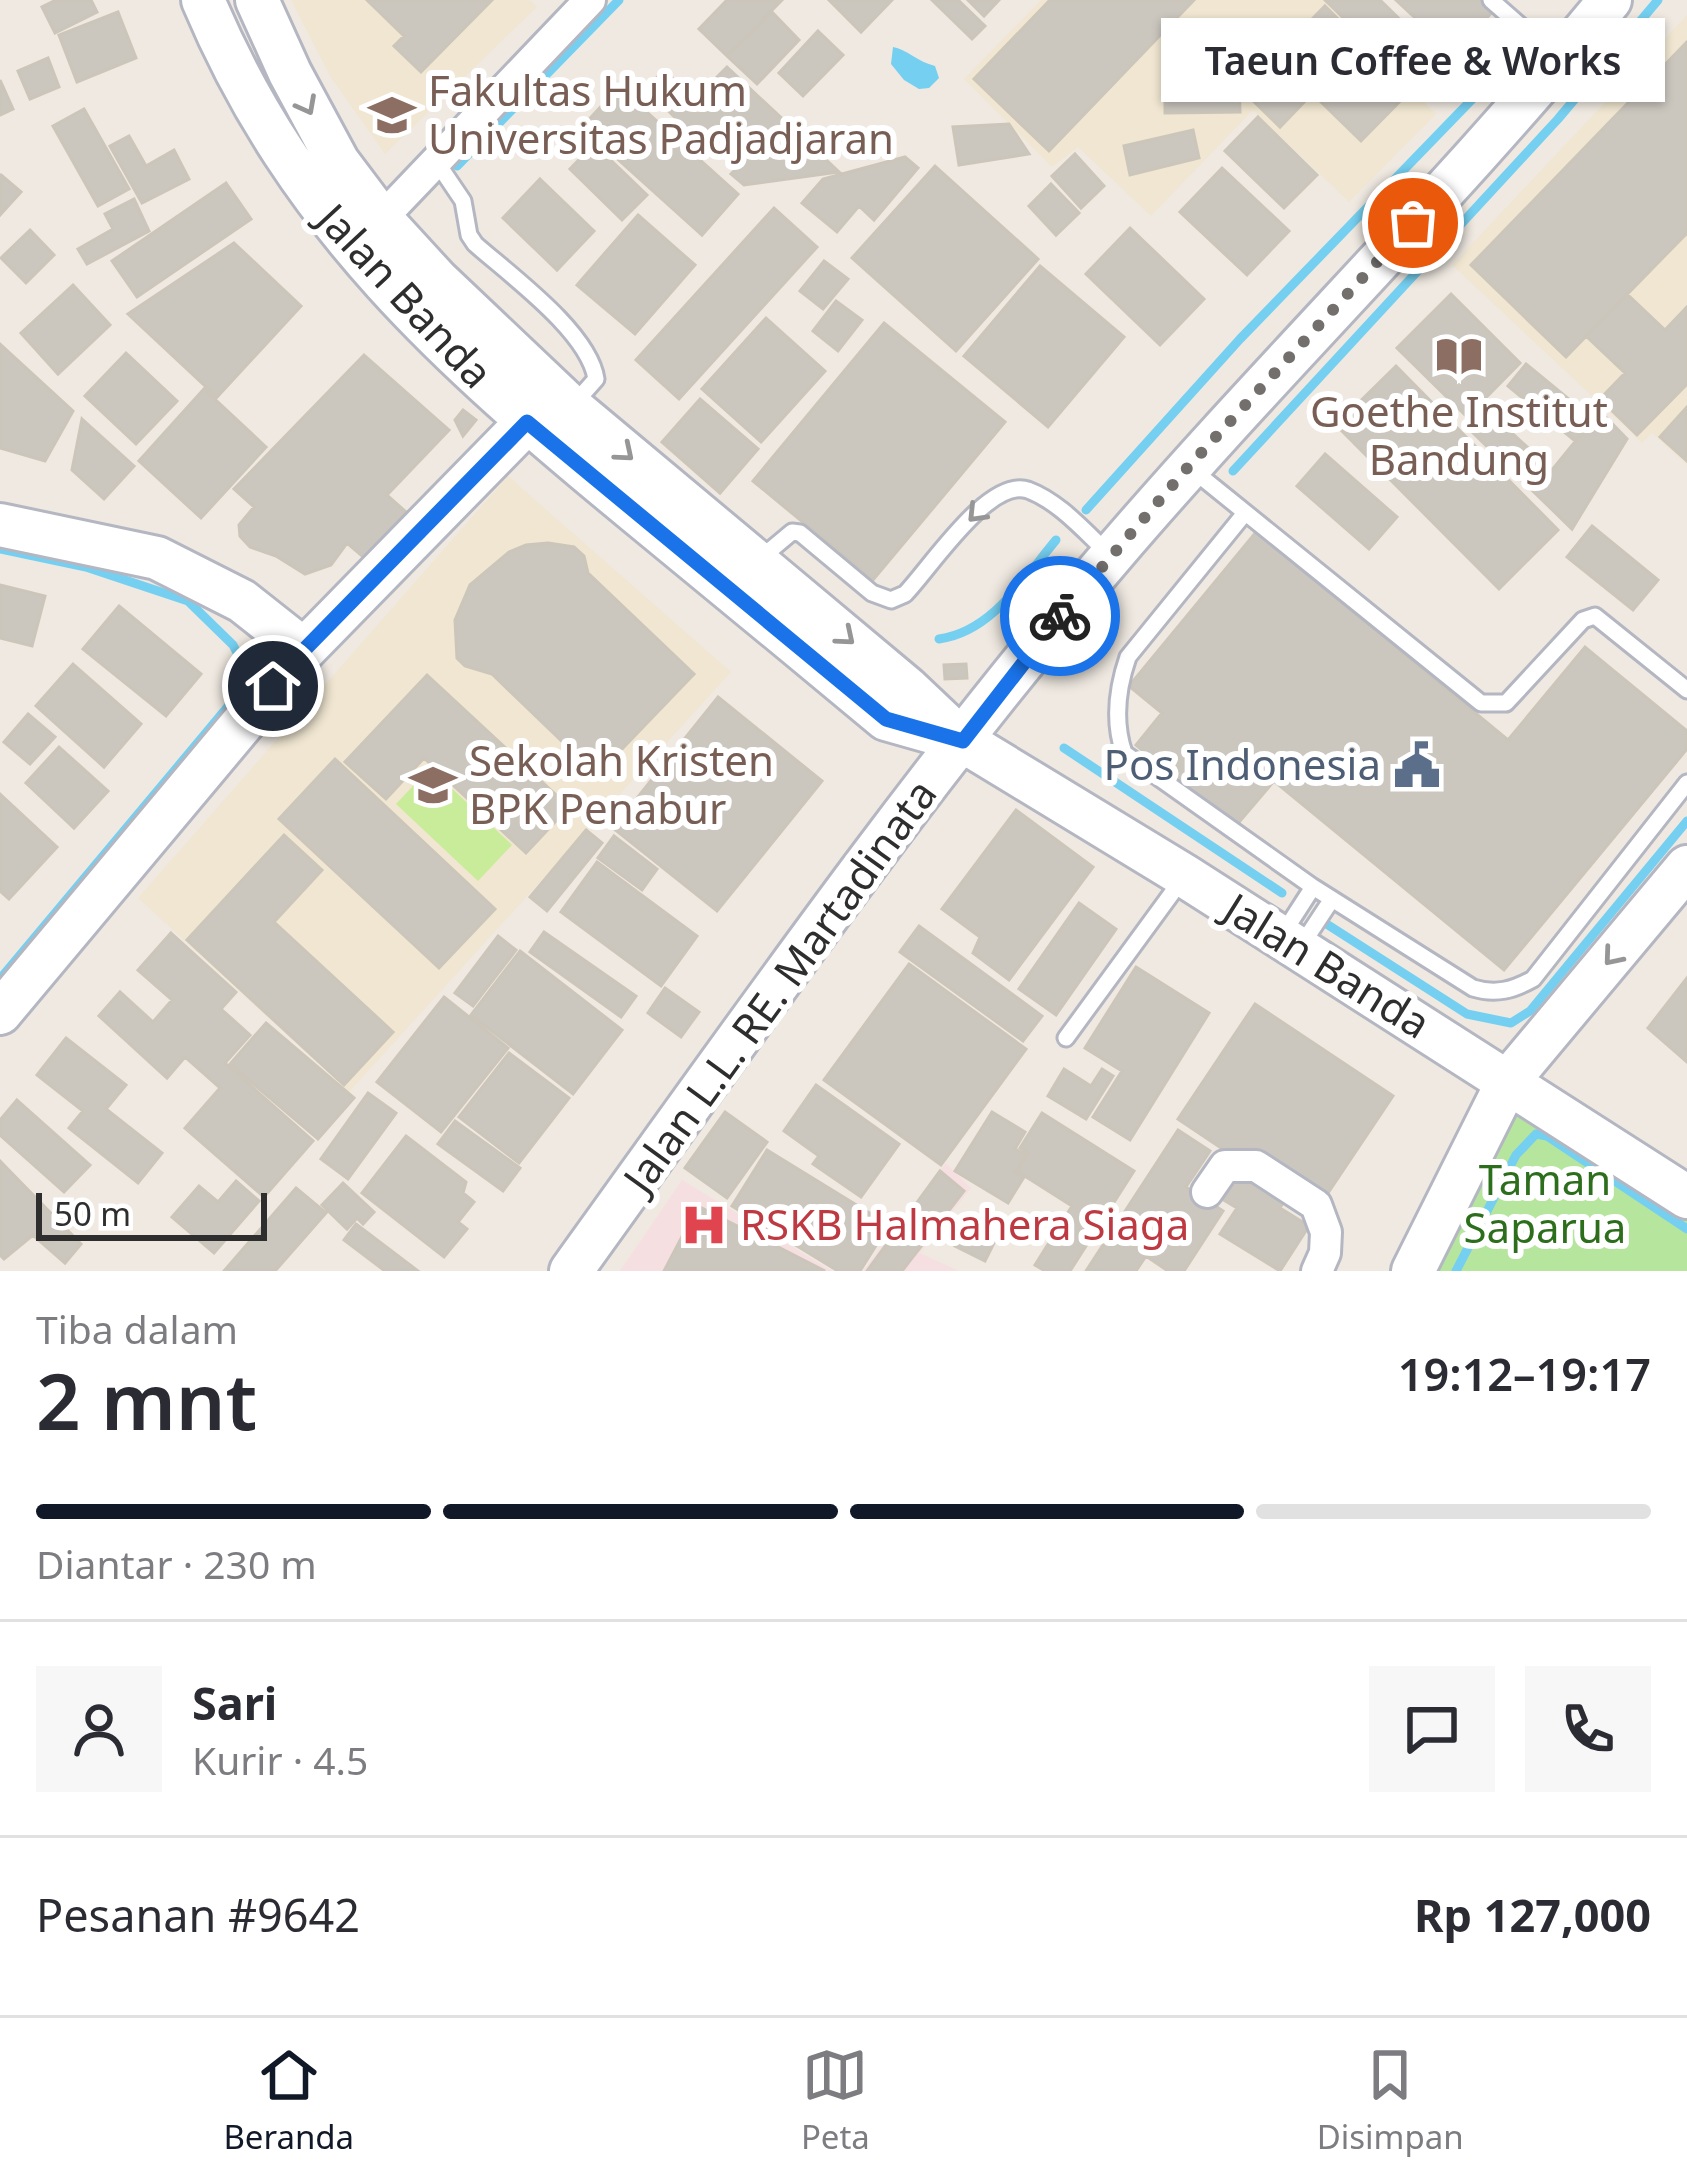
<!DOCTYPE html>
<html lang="id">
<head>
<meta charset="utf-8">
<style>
	body { margin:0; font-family:"Noto Sans",sans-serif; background:#f7f7f7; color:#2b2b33; height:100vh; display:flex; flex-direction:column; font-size:45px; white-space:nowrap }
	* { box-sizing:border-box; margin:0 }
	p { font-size:39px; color:#7c7c81 }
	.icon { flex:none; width:66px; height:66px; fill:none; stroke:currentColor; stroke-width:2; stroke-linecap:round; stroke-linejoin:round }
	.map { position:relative; height:1271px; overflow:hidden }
	.side { display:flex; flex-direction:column; background:#fff; flex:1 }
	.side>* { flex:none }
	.scale { position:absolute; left:36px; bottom:30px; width:231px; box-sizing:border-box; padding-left:12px; border:6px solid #2e2e2e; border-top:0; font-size:33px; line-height:42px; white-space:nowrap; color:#2e2e2e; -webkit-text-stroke:9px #fff; paint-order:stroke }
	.pin { position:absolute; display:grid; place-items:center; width:102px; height:102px; color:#fff; margin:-51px; border:6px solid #fff; border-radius:50%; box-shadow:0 3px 12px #0007 }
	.courier { position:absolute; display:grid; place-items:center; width:120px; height:120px; margin:-60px; border:9px solid #1a73e8; border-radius:50%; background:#fff; color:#222; box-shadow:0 3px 15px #0007 }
	.bubble { position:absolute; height:84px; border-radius:0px; background:#fff; box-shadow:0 3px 9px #0004; font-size:39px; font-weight:600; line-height:84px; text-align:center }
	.summary em { font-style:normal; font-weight:600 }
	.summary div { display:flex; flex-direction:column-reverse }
	.summary { display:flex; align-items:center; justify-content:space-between; height:204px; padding:0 36px }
	h1 { font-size:78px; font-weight:600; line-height:90px }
	.bar { display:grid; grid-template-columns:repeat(4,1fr); gap:18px 12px; align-content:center; height:144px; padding:0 36px }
	.bar i { height:15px; border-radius:9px; background:#e1e1e2 }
	.bar .active { background:#111827 }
	.bar p { grid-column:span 4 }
	.line { display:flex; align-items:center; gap:30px; padding:0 36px; border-top:3px solid #e1e1e2 }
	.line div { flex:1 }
	.round { display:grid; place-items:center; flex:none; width:126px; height:126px; border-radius:0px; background:#f7f7f7 }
	.dock { display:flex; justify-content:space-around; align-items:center; height:168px; border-top:3px solid #e1e1e2; background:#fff; font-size:33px; color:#7c7c81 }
	.dock a { display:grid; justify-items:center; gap:6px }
	.dock .active { color:#111827 }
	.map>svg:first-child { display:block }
	.education { fill:#f0e6d1 }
	.medical { fill:#f5dfe0 }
	.green { fill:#b6e59e }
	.pitch { fill:#c9ec9a }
	.water { fill:#75cff0 }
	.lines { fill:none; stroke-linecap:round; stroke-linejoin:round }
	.stream { stroke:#75cff0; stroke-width:9 }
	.building { fill:#cbc7bf; stroke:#cbc5ba; stroke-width:3 }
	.lane-casing { stroke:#b4b7c1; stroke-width:21 }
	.street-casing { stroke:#b4b7c1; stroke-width:36 }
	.secondary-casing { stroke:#b4b7c1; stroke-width:48 }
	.lane { stroke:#fff; stroke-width:15 }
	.street { stroke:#fff; stroke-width:30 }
	.secondary { stroke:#fff; stroke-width:42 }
	.oneway { stroke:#969696 }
	.done { stroke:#726f6d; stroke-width:12; stroke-dasharray:0 21.6 }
	.route { stroke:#1a73e8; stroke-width:15 }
	.labels { text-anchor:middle; stroke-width:12; stroke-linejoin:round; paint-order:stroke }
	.education-label { font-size:42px; fill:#785e54; stroke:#fff; text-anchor:start }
	.street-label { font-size:42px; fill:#2e2e2e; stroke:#fff }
	.service-label { font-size:42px; fill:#4e5e75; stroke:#fff; text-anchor:end }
	.park-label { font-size:42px; fill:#2c6e1b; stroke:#fff }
	.health-label { font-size:42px; fill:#be3a42; stroke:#fff; text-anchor:start }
</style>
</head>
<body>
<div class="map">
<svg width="1687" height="1271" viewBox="0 0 1687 1271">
	<rect width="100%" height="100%" fill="#efe9e1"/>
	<path class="education" d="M291,0H530L537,7L385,154L330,76Z
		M1041,0H1323L1436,114L1349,202L1253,110L1151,216L1078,147L1052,167L964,79Z
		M1687,15V465L1652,433L1642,443L1452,265Z
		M508,476L731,672L349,1092L138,898Z"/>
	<path class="medical" d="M946,1163L971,1188L920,1253L959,1271H863Z
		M682,1180L832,1271H620Z"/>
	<path class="green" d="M1515,1103L1687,1214V1271H1438Z"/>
	<path class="pitch" d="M430,768L512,845L478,881L396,804Z"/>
	<path class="water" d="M893,47C906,49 918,62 935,66L939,78L929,88L919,89L904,80L891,64Z"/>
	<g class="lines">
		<path class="stream" d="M457,166L619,0
			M1233,471L1558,119L1658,0
			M1086,510L1240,339L1515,55
			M0,549L86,567L188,601L233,645L247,672L241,691L0,979
			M939,639C992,632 1024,578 1056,540
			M1064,748L1282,893
			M1325,923L1467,1014L1511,1023L1530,1011L1687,821
			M1456,1271L1516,1155L1536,1134L1547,1136L1687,1229"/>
	</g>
	<path class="building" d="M56,0H91L97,12L55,33L42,7Z
		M367,0H492L421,72L394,46L404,36Z
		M727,0L781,1L727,56L699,29Z
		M829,0H892L861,32Z
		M932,0H958L985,26L972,39Z
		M968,0H999L984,16Z
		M1050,0H1194L1049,151L974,79Z
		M1325,0H1380L1430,49L1403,76Z
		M1396,0H1481L1493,11L1454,54Z
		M1325,6L1368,49L1318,99L1275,57Z
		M118,12L136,58L77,82L59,35Z
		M772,12L799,40L757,84L727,56Z
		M818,31L843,55L803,96L779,73Z
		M1687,42V233L1566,357L1471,265Z
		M1368,49L1411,90L1361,141L1318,99Z
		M48,58L59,87L30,99L18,71Z
		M1272,62L1308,98L1280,127L1243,91Z
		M727,67L839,172L744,185L731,174L748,157L721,133L706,148L646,89L664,70L695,99Z
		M0,80L13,109L0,115Z
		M1239,81L1240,112L1165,113V83Z
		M619,87L738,194L702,235L582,127Z
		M84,109L129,189L98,206L53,126Z
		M1258,117L1317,175L1284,208L1225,151Z
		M1009,124L1029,154L959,165L953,127Z
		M1193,130L1199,158L1130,175L1124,146Z
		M129,136L146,166L174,150L189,179L142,203L110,146Z
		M594,144L647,195L622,220L570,169Z
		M1075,154L1104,186L1081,208L1052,176Z
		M905,157L918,168L874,220L859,206L837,232L802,203L823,179Z
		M935,166L1038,259L956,351L852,258Z
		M1222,168L1289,231L1247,275L1180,212Z
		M1,175L21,192L0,215V176Z
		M540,179L594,231L557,270L503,218Z
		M226,183L251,219L137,297L112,261Z
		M1051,184L1079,213L1056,235L1029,206Z
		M134,199L149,231L87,264L78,249L113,229L105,214Z
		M774,208L817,247L679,399L636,360Z
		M638,215L695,265L635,334L577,285Z
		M1130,228L1204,299L1160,345L1086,274Z
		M30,230L54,255L26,283L1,258Z
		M234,243L301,306L217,397L128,314Z
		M824,261L848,279L823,309L800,291Z
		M1040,266L1124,337L1048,427L964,356Z
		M73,285L110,325L58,374L21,333Z
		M1451,294L1520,363L1467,417L1397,348Z
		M1627,294L1665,330L1687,307V384L1637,435L1600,399L1625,373L1586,336Z
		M836,301L862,320L838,351L813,331Z
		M766,318L825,371L761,442L702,389Z
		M884,323L1005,422L873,580L753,481Z
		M0,344L73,411L45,461L0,448Z
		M126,353L177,401L136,444L85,396Z
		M364,355L449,430L387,495L406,512L367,560L347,543L331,565L305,574L276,556L250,547L240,536L239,525L254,507L234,489Z
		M1526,364L1593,419L1575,441L1508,386Z
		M1396,366L1558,530L1499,589L1336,425Z
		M204,389L266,447L201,518L139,461Z
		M700,399L758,449L720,493L662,442Z
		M1687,407V461L1660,437Z
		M1486,409L1552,470L1600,411L1627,439L1572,529L1467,427Z
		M463,410L476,420L463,436L455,420Z
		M82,419L134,466L104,499L72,470Z
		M1325,454L1397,517L1369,549L1297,486Z
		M1592,526L1658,580L1633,610L1567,557Z
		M1256,532L1508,740L1585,647L1687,731V749L1504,970L1274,781L1235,827L1136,745L1162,713L1129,686Z
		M548,543L574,547L584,556L588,573L694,674L597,775L492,674L465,666L457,658L455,620L470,585L509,552L526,545Z
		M0,585L45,596L32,646L0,638Z
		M119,606L201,674L166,716L83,649Z
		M73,664L141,724L104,767L36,706Z
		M966,664L967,678L945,679L944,665Z
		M427,675L569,807L526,853L424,758L386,799L345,762Z
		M718,697L822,781L717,911L613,828Z
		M28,714L55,737L30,764L4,742Z
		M59,747L108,791L74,828L26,783Z
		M335,759L495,909L439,968L279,819Z
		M0,794L57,847L9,899L0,891Z
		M1016,810L1093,867L1009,980L973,953L980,937L942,909Z
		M586,830L602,843L547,911L530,897Z
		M284,835L322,870L274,922L393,1032L344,1085L187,940Z
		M614,836L657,869L642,890L598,858Z
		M597,862L697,936L661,986L561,912Z
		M1079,903L1116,929L1056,1015L1019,989Z
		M919,926L1042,1016L1023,1041L900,952Z
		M544,932L636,996L621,1017L530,952Z
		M171,933L236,992L221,1009L250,1035L225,1063L313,1141L264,1197L185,1128L220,1088L185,1057L167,1078L99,1016L120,992L153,1022L172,1000L138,970Z
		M498,936L516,950L473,1006L455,993Z
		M520,951L622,1030L573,1094L471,1015Z
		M909,964L1026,1049L941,1165L824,1080Z
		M1136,967L1209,1013L1130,1140L1093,1117L1122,1071L1085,1048Z
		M1687,978V1062L1648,1028Z
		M665,988L699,1012L681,1037L648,1013Z
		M444,997L508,1048L441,1132L377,1082Z
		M1255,1004L1393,1096L1324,1199L1251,1149L1242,1162L1178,1119Z
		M266,1023L354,1098L318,1139L230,1064Z
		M66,1038L126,1085L106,1109L162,1153L138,1183L69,1128L83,1111L37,1075Z
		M509,1053L569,1098L519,1163L459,1117Z
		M1064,1069L1091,1086L1102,1069L1113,1076L1086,1119L1048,1096Z
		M816,1085L899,1144L861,1197L813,1164L819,1156L784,1131Z
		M368,1093L396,1113L348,1179L321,1159Z
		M17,1100L90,1165L64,1192L0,1135V1120Z
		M725,1112L767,1142L727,1198L685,1168Z
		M992,1112L1025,1132L1015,1149L1026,1155L1015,1172L1024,1177L1008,1203L955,1171Z
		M1042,1113L1134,1171L1070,1271H1045L1035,1265L1072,1206L1017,1171L1028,1153L1020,1148Z
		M455,1121L520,1168L503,1191L438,1144Z
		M1178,1130L1210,1151L1186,1187L1223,1211L1184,1271H1168L1146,1256L1136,1271H1086Z
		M406,1136L466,1182L463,1193L474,1202L458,1222L467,1229L444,1257L362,1193Z
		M767,1150L889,1225L860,1271H838L732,1206Z
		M0,1161L81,1244L65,1263L33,1235L4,1259L0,1255Z
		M940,1171L964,1191L902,1271H867Z
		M1256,1172L1289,1193L1280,1208L1309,1226L1280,1271L1220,1234L1237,1208L1222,1199L1236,1177L1248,1184Z
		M236,1181L259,1201L214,1253L172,1217L199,1186L218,1202Z
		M343,1183L374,1212L363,1224L357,1218L347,1229L322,1205Z
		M296,1188L326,1213L275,1271H224Z
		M698,1206L825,1271H664Z
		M356,1224L418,1271H385L344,1240Z
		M966,1224L996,1239L985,1261L955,1246Z"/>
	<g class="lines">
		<defs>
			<path id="lane" d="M1491,0L1558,59
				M436,161L463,201L469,235L475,244C510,275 589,332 596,379L573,405
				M1194,471L1481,703H1506L1583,620L1595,616L1687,690
				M1245,513L1128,657C1117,689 1113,721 1124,753L1313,887L1473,988C1496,995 1513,990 1533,979L1687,783
				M761,558L792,532L800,533L872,593L891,600L905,594C931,567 989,477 1028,490C1060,502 1085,532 1109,554
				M1282,935L1313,887
				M1301,946L1332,899
				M1066,1038L1183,878"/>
			<path id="street" d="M381,219L590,0
				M1207,1192L1225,1166H1256L1316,1205L1326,1232L1325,1253L1317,1271"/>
			<path id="secondary" d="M203,0C297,224 450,359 633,510C717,579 802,649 886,719L953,738
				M257,0L290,73L338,162L381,219L437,280L571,407L907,688L963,741L1185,876L1687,1197
				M0,525L157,558L242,601L304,650
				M0,1013L304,650L527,422
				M571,1271C746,1028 918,781 1113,554C1274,366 1453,192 1610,0
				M1413,1271L1508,1081L1687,867"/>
		</defs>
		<use href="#lane" class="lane-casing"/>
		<use href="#street" class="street-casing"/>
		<use href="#secondary" class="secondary-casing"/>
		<use href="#lane" class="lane"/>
		<use href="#street" class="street"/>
		<use href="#secondary" class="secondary"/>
	</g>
	<defs><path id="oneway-chevron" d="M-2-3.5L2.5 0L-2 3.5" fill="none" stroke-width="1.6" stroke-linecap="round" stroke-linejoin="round" transform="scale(3)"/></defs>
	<g class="oneway">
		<use href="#oneway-chevron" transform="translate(307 106) rotate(62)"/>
		<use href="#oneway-chevron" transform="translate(625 453) rotate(40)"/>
		<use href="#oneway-chevron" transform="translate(976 514) rotate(134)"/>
		<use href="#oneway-chevron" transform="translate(846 637) rotate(40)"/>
		<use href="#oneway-chevron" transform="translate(1612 957) rotate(130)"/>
	</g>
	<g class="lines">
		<path class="done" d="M1060,616L1189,466L1413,223"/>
		<path class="route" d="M273,686L304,650L527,422L886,719L963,741L1060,616"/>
	</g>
	<defs>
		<symbol id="university-bare" viewBox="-9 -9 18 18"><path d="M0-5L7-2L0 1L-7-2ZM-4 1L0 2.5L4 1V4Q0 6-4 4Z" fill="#8d6e63" stroke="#fff" stroke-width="2.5" paint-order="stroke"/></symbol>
		<symbol id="library-bare" viewBox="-9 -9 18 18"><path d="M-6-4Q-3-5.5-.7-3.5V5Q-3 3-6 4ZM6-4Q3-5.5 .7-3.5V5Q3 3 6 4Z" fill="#8d6e63" stroke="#fff" stroke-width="2.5" paint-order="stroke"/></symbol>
		<symbol id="civic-bare" viewBox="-9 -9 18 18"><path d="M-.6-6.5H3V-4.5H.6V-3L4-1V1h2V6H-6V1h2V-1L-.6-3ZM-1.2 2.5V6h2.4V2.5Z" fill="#5c6f8a" stroke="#fff" stroke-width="2.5" paint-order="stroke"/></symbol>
		<symbol id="school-bare" viewBox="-9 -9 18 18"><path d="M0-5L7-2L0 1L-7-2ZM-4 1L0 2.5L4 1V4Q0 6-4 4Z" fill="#8d6e63" stroke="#fff" stroke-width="2.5" paint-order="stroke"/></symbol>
		<symbol id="hospital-bare" viewBox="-9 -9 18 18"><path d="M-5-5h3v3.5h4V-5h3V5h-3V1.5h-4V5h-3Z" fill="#e0444e" stroke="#fff" stroke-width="2.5" paint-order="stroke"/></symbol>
	</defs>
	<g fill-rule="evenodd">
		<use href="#university-bare" x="359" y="82" width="66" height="66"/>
		<use href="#library-bare" x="1426" y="323" width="66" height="66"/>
		<use href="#civic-bare" x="1384" y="732" width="66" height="66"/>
		<use href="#school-bare" x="400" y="752" width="66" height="66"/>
		<use href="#hospital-bare" x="671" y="1192" width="66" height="66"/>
	</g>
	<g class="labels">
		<g class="education-label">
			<text x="428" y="106">Fakultas Hukum<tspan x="428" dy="48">Universitas Padjadjaran</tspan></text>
			<text x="1459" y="427" text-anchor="middle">Goethe Institut<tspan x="1459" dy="48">Bandung</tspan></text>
			<text x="469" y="776">Sekolah Kristen<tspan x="469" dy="48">BPK Penabur</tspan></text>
		</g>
		<g class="street-label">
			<text transform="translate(405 296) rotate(47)" y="15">Jalan Banda</text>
			<text transform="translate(1327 966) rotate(32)" y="15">Jalan Banda</text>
			<text transform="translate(780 986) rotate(-54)" y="15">Jalan L.L. RE. Martadinata</text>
		</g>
		<g class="service-label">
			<text x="1381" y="780">Pos Indonesia</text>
		</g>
		<g class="park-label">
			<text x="1545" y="1195">Taman<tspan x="1545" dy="48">Saparua</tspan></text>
		</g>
		<g class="health-label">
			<text x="740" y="1240">RSKB Halmahera Siaga</text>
		</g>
	</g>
</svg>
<div class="scale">50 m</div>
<div class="pin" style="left:1413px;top:223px;background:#ea580c"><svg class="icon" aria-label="bag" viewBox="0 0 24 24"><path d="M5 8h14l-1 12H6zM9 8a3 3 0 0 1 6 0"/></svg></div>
<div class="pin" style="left:273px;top:686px;background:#1f2937"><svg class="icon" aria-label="home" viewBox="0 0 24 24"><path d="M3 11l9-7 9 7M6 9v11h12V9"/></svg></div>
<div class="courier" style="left:1060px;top:616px"><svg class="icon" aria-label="bike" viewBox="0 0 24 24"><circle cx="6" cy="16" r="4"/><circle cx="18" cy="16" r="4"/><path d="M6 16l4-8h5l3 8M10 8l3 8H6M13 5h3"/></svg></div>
<div class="bubble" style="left:1161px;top:18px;width:504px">Taeun Coffee &amp; Works</div>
</div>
<section class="side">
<div class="summary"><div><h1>2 mnt</h1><p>Tiba dalam</p></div><em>19:12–19:17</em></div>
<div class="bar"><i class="active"></i><i class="active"></i><i class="active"></i><i></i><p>Diantar · 230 m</p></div>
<div class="line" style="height:216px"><a class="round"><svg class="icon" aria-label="person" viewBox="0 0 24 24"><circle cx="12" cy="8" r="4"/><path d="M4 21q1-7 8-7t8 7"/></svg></a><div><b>Sari</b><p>Kurir · 4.5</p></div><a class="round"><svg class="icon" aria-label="chat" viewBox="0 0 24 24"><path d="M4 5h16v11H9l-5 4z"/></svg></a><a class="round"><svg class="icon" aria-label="phone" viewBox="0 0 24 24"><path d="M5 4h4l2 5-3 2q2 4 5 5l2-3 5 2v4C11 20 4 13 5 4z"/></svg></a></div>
<div class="line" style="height:156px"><div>Pesanan #9642</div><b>Rp 127,000</b></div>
</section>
<nav class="dock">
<a class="active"><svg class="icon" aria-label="home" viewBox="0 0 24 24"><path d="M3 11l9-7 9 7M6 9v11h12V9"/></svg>Beranda</a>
<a><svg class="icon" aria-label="map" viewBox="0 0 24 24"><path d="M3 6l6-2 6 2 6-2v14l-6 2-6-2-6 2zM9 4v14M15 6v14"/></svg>Peta</a>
<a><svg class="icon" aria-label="saved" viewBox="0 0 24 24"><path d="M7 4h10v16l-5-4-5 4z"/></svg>Disimpan</a>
</nav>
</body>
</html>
